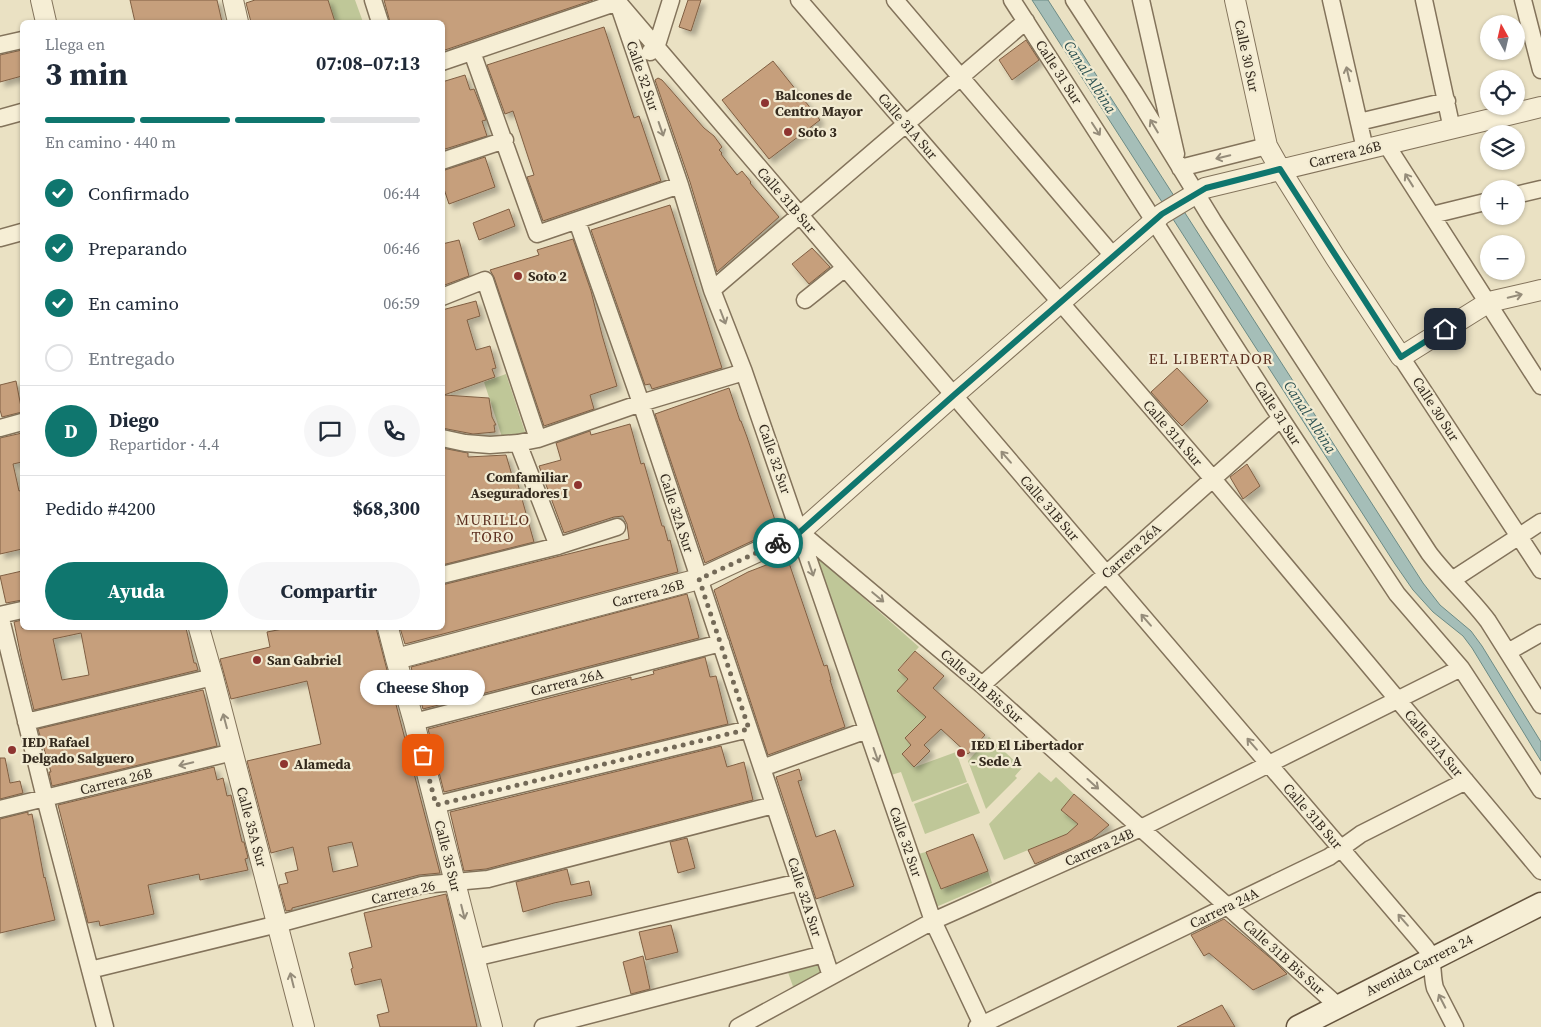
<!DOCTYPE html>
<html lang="es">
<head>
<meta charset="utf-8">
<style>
	body { margin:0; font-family:"Source Serif 4",serif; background:#f6f6f7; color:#1f2937; height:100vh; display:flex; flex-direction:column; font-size:19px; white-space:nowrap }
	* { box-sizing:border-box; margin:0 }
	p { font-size:16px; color:#747a83 }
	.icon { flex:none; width:28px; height:28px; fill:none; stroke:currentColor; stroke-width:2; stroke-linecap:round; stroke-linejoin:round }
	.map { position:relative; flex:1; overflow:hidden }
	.panel { position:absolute; left:20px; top:20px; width:425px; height:610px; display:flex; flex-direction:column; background:#fff; border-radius:8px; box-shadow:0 1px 4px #0004 }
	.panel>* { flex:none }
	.needle { width:32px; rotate:352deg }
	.buttons { position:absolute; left:1480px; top:15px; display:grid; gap:10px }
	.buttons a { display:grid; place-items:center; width:45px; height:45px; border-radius:50%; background:#fff; box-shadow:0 1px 4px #0004; font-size:25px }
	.pin { position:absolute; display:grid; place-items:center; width:42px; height:42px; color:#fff; margin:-21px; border-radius:10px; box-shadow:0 2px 8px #0006 }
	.courier { position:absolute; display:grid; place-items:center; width:50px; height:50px; margin:-25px; border:4px solid #0f766e; border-radius:50%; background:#fff; color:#222; box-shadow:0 1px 6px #0007 }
	.bubble { position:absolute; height:35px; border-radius:18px; background:#fff; box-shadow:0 1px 4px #0004; font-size:16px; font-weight:700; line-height:35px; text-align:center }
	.overview em { font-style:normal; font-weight:700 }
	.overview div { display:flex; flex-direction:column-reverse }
	.overview { display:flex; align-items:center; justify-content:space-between; height:85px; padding:0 25px }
	h1 { font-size:32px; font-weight:700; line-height:38px }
	.bar { display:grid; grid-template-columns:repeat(4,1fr); gap:8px 5px; align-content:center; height:60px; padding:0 25px }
	.bar i { height:6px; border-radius:4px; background:#e0e1e3 }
	.bar .active { background:#0f766e }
	.bar p { grid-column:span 4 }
	.line { display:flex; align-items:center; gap:12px; padding:0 25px; border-top:1px solid #e0e1e3 }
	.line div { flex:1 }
	.round { display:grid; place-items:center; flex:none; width:52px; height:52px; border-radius:26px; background:#f6f6f7 }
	ol { padding:0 25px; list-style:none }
	li { display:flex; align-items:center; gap:15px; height:55px }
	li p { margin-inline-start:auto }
	li .icon { padding:5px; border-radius:50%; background:#0f766e; color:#fff; stroke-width:4 }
	li:last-child { color:#747a83 }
	li i { width:28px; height:28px; border:2px solid #e0e1e3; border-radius:50% }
	.action { display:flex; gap:10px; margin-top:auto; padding:10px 25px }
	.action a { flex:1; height:58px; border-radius:30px; background:#0f766e; color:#fff; font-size:20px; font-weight:700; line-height:58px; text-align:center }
	.action a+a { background:#f6f6f7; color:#1f2937 }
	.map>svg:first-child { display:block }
	.green { fill:#bfc798 }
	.water { fill:#a5beb8; stroke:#6d8b85 }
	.building { fill:#c69f7b; stroke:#805f43; fill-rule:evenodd; filter:url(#shadow) }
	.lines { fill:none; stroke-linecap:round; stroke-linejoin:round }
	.minor-casing { stroke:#83735b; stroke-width:19 }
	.tertiary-casing { stroke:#83735b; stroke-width:22 }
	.secondary-casing { stroke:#65543e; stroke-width:25 }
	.minor { stroke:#f6eed5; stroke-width:16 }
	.tertiary { stroke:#f6eed5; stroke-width:20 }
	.secondary { stroke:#f6eed5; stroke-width:22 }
	.oneway { stroke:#958c7a }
	.done { stroke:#746a58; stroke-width:5; stroke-dasharray:0 9 }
	.route { stroke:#0f766e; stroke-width:6 }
	.poi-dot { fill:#8e3430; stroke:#f2ebd2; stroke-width:2 }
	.labels { text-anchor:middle; stroke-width:4.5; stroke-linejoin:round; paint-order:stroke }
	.street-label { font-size:14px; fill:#342a1e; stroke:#f2ebd2 }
	.poi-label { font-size:14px; font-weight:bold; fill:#342a1e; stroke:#f2ebd2; text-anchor:start }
	.water-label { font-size:15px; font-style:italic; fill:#2e5353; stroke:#f2ebd2 }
	.neighbourhood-label { font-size:15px; letter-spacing:1px; fill:#5d3121; stroke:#f2ebd2 }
</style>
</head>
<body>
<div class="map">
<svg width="1541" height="1027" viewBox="0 0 1541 1027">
	<defs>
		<filter id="shadow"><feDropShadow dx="4.5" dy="4.5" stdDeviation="2.5" flood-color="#0004"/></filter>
	</defs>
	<rect width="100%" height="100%" fill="#eae1c3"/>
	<path class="green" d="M328,0H355L363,22H335Z
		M506,374L525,432L503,440L484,382Z
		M814,554L919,647L898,669L908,679L926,717L905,738L911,745L902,754L915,767L956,752L967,782L912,802L901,772L891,775Z
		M989,737L1022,768L1015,776L1017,778L986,809L968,761Z
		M1039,772L1051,782L1056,777L1074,794L1061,810L1078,824L1067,834L1004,860L989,824Z
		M968,783L980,813L925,834L914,804Z
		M926,852L941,889L988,871L992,883L936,907L918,854Z
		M824,954L831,976L796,995L785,964Z"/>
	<path class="water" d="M1032,0H1048L1423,583L1440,605L1471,631L1482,646L1541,742V761L1472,648L1463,636L1433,612L1413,590L1395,564Z"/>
	<path class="building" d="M130,0H217L222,22H135Z
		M255,0H328L335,22H251L246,3Z
		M384,0H593L442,51V22H390Z
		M688,0H701L691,31L679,27Z
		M604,27L634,118L639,116L661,181L543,221L527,177L534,175L513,111L505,114L487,65Z
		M1026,40L1039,60L1012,80L999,60Z
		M22,50V76L0,82V55Z
		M773,61L820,120L769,159L722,100Z
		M465,75L470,90L474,89L486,120L482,121L487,136L442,150V82Z
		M658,78L662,80L704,128L714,136L722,147L719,150L722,153L721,154L737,175L742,171L751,182L750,183L779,217L717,272L690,182L655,80Z
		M485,157L495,187L449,204L442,183V171Z
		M670,205L722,368L652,389L650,384L645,385L591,230Z
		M509,209L515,226L479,240L473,223Z
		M573,239L591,291L602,335L617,386L590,395L594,409L544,426L494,277L490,270L539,255L537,250Z
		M459,240L469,276L442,286V244Z
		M812,248L830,267L809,284L792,264Z
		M476,301L480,316L467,320L476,350L490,346L496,368L492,369L495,377L444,395L489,398L492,417L496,425H494L495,432L473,434L442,428V310Z
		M1177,368L1208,401L1182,426L1175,419L1151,392Z
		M16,381L22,412L2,417L0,410V385Z
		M729,388L740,421H741L747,437L778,529L705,563L655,414Z
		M630,424L641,464L644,463L662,526H664L668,541L670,540L678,572L405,644L400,628H442V585L629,539L627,524L623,516L614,517L564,533L539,466L561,460L556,443L590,431L591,435Z
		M22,433V462L13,464L19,491L22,490V549L0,554V438Z
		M442,448L468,453V457L506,455L514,482L517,481L534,542L442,565Z
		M1247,464L1260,486L1243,499L1230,477Z
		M787,557L824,666L827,665L831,680H830L845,727L768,755L714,590L748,572Z
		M22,571V600L6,603L0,576Z
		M687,594L699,638L423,709L411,667Z
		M22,620V628H186L194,663H196L198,670L34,710L21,657L14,622ZM81,633L89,675L62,680L53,639Z
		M288,628H376L440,873L419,875L292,908V910L286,911L279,885L288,883L285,873L298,870L293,847L271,853L247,761L321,744L307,681L231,699L220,659L270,647L267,632ZM352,842L358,866L333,872L328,847Z
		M915,651L944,676L933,688L985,735L968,754L941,729L924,745L930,751L914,767L902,754L911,745L905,738L926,717L897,691L908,679L898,670Z
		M705,657L710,677L716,676L728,724L444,792L428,729L631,677V680L654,674L653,671Z
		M203,690L217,746L52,786L49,772H51L38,729Z
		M721,746L727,767L744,762L753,800L486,869L464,871L450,812Z
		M0,758H5L10,783L20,781L23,793L0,799Z
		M214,767L217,780L223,778L227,796L231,795L242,842H244L248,858L245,859L248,870L200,880L199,874L148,885L154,914L100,926L99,921L88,923L58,805Z
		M799,769L802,780L798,781L816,837L835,830L854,886L816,899L776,777Z
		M1074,794L1109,825L1092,839L1035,864L1028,850L1067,834L1078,824L1061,810Z
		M28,812V815L32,814L44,878L45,877L55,920L0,933V819Z
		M973,834L988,871L941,889L926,852Z
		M687,838L695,868L678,873L670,842Z
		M567,869L571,885L589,881L592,895L554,903L523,912L516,882Z
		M446,894L477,1027H380L377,1015L389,1012L381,979L355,985L351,969L353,968L349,953L372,947L364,913Z
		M1224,919L1274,961L1287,974L1253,990L1209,953L1204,956L1191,935Z
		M671,925L678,952L646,960L639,932Z
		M643,956L650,989L631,994L623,962Z
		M1222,1005L1235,1027H1177Z"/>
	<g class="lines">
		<defs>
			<path id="minor" d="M373,0L380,22
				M799,0L1213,479L1541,871
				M895,0L1114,257
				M1012,0L1284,423L1397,594L1461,668L1541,790
				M1074,0L1134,92L1213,221L1429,553C1447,577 1470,597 1488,621L1541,705
				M1141,0L1176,154
				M1331,0L1365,149
				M1424,0L1452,129
				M1523,0L1541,70
				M620,9L680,185L712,290L744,372L933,921L983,1027
				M0,45L22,40
				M472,52L537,234L680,185
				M650,52L656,48L671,0
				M442,62L618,2L1425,947C1435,959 1431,974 1435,988L1455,1027
				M0,118L22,112
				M1359,122L1447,101
				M1386,144L1541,386
				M442,161L505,140
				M1180,168L1267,146
				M1516,195L1541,189
				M1432,215L1489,201
				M577,221L641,403L831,976
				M0,238L22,232
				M712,290L1026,21
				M442,297L485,280L538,439
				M805,300L845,268
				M1401,357L1541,570
				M0,428L22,422
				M442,438L465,443L490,445L518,443L538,439L641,403L744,372
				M518,443L558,546
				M800,532L982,685L1338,1006
				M442,575L558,546L617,527
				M1452,580L1541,522
				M0,615L45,798L105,1027
				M0,615L22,610
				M1508,652L1541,633
				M982,685L1281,418
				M26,722L213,677
				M414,722L721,643
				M762,768L867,730
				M435,805L749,729
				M0,809L233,752
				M474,958L800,882
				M90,970L278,924L422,885L488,879L774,805
				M543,1027L824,954
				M738,1027L933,921L1141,828L1461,668
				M977,1027L1329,857L1361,834L1466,781"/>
			<path id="tertiary" d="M41,0L46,22
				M233,0L238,22
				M1235,0L1267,146L1280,169L1335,257L1401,357L1489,302L1541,290
				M199,628L213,677L304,1027
				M388,628L396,659L414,722L492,1027
				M396,659L699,579L800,532L954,395L1162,214L1205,188L1541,107"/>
			<path id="secondary" d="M1298,1027L1541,904"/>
		</defs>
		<use href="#minor" class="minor-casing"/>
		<use href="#tertiary" class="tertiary-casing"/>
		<use href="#secondary" class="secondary-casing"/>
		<use href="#minor" class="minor"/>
		<use href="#tertiary" class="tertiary"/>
		<use href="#secondary" class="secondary"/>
	</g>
	<defs><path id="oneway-shaft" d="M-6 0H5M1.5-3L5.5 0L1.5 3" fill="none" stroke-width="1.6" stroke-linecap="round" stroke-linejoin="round" transform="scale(1.25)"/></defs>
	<g class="oneway">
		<use href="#oneway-shaft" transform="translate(1348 74) rotate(-103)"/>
		<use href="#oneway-shaft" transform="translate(1154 126) rotate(-121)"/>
		<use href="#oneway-shaft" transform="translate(661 129) rotate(71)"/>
		<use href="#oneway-shaft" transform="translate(1096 129) rotate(57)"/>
		<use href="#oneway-shaft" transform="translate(1223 157) rotate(166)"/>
		<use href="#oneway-shaft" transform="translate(1409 180) rotate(-122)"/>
		<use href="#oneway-shaft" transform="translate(1515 296) rotate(-13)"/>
		<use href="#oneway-shaft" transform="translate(723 317) rotate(69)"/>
		<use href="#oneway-shaft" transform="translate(1006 457) rotate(-131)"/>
		<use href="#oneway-shaft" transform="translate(811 569) rotate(71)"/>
		<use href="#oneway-shaft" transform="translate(878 597) rotate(40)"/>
		<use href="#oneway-shaft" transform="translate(1146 620) rotate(-131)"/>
		<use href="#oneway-shaft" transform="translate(225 721) rotate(-105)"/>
		<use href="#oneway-shaft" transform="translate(1252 744) rotate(-131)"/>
		<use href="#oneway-shaft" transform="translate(876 755) rotate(71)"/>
		<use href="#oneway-shaft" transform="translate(186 764) rotate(166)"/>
		<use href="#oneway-shaft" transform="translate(1093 784) rotate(42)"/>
		<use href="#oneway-shaft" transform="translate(463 912) rotate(76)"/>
		<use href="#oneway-shaft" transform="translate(1403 920) rotate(-131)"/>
		<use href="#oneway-shaft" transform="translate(292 980) rotate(-104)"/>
		<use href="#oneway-shaft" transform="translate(1442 1001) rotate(-117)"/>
	</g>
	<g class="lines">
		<path class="done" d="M423,755L436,805L749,729L699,579L778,543"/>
		<path class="route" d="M778,543L800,532L954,395L1162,214L1206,188L1280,169L1401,357L1445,329"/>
	</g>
	<g class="poi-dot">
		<circle cx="765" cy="103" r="5"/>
		<circle cx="788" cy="132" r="5"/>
		<circle cx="518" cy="276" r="5"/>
		<circle cx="578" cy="485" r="5"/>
		<circle cx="257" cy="660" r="5"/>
		<circle cx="12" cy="750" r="5"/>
		<circle cx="961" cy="753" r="5"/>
		<circle cx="284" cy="764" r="5"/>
	</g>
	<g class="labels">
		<g class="street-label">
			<text transform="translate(1247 56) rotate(78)" y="5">Calle 30 Sur</text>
			<text transform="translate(1059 72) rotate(57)" y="5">Calle 31 Sur</text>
			<text transform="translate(643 76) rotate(71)" y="5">Calle 32 Sur</text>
			<text transform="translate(908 126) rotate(49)" y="5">Calle 31A Sur</text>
			<text transform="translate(1345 154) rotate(-14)" y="5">Carrera 26B</text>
			<text transform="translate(787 200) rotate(49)" y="5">Calle 31B Sur</text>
			<text transform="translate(1436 409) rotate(57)" y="5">Calle 30 Sur</text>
			<text transform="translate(1278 413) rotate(57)" y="5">Calle 31 Sur</text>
			<text transform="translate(1173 433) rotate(49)" y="5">Calle 31A Sur</text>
			<text transform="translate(775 459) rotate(71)" y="5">Calle 32 Sur</text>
			<text transform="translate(1050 508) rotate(49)" y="5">Calle 31B Sur</text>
			<text transform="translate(677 513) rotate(72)" y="5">Calle 32A Sur</text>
			<text transform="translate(1131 551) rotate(-42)" y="5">Carrera 26A</text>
			<text transform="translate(648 593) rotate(-15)" y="5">Carrera 26B</text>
			<text transform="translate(567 682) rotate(-14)" y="5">Carrera 26A</text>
			<text transform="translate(982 686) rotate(41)" y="5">Calle 31B Bis Sur</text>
			<text transform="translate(1434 743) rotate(50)" y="5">Calle 31A Sur</text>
			<text transform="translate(116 781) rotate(-14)" y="5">Carrera 26B</text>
			<text transform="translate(1313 816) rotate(49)" y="5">Calle 31B Sur</text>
			<text transform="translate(252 827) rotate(75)" y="5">Calle 35A Sur</text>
			<text transform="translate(906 842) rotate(71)" y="5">Calle 32 Sur</text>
			<text transform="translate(1099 847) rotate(-24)" y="5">Carrera 24B</text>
			<text transform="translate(448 856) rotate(76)" y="5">Calle 35 Sur</text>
			<text transform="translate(403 892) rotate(-13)" y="5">Carrera 26</text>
			<text transform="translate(805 897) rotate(72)" y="5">Calle 32A Sur</text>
			<text transform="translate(1224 908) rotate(-26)" y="5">Carrera 24A</text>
			<text transform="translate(1284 957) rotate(42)" y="5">Calle 31B Bis Sur</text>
			<text transform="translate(1419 965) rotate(-27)" y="5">Avenida Carrera 24</text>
		</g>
		<g class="poi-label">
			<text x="775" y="100">Balcones de<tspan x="775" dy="16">Centro Mayor</tspan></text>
			<text x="798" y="137">Soto 3</text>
			<text x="528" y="281">Soto 2</text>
			<text x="568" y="482" text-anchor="end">Comfamiliar<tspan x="568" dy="16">Aseguradores I</tspan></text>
			<text x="267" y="665">San Gabriel</text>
			<text x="22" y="747">IED Rafael<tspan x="22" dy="16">Delgado Salguero</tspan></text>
			<text x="971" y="750">IED El Libertador<tspan x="971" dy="16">- Sede A</tspan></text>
			<text x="294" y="769">Alameda</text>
		</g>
		<g class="water-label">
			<text transform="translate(1090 77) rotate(57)" y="5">Canal Albina</text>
			<text transform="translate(1310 417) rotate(57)" y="5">Canal Albina</text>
		</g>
		<g class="neighbourhood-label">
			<text x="1211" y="364">EL LIBERTADOR</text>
			<text x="493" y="525">MURILLO<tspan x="493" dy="17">TORO</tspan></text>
		</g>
	</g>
</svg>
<div class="buttons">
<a><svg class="needle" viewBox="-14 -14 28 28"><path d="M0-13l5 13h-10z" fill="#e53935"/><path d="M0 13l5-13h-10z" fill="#747a83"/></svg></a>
<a><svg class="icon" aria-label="locate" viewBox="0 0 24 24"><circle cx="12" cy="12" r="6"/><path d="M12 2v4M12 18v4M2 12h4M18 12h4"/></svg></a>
<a><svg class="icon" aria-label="layers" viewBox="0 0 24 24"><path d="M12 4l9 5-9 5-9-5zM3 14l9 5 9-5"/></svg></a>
<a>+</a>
<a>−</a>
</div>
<div class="pin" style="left:423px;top:755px;background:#ea580c"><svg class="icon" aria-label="bag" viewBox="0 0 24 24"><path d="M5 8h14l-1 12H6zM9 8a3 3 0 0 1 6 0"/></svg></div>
<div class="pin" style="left:1445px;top:329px;background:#1f2937"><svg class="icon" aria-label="home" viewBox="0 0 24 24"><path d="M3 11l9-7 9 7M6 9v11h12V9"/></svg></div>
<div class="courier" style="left:778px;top:543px"><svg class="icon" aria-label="bike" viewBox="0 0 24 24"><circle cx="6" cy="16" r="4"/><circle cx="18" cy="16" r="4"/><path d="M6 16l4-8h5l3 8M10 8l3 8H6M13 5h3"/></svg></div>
<div class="bubble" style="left:360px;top:670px;width:125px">Cheese Shop</div>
<section class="panel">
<div class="overview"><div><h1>3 min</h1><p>Llega en</p></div><em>07:08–07:13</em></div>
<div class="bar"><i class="active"></i><i class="active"></i><i class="active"></i><i></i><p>En camino · 440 m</p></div>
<ol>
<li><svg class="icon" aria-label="check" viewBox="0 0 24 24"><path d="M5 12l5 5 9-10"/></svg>Confirmado<p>06:44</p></li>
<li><svg class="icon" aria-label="check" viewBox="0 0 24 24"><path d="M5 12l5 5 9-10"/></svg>Preparando<p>06:46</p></li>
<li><svg class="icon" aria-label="check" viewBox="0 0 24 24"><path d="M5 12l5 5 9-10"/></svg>En camino<p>06:59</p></li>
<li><i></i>Entregado</li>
</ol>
<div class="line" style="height:90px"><b class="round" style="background:#0f766e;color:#fff">D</b><div><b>Diego</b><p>Repartidor · 4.4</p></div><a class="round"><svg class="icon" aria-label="chat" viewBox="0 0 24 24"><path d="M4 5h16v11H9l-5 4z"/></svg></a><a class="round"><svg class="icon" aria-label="phone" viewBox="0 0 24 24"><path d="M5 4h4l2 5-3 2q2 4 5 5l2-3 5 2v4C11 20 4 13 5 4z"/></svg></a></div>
<div class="line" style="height:65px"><div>Pedido #4200</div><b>$68,300</b></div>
<div class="action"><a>Ayuda</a><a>Compartir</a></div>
</section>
</div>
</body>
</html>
